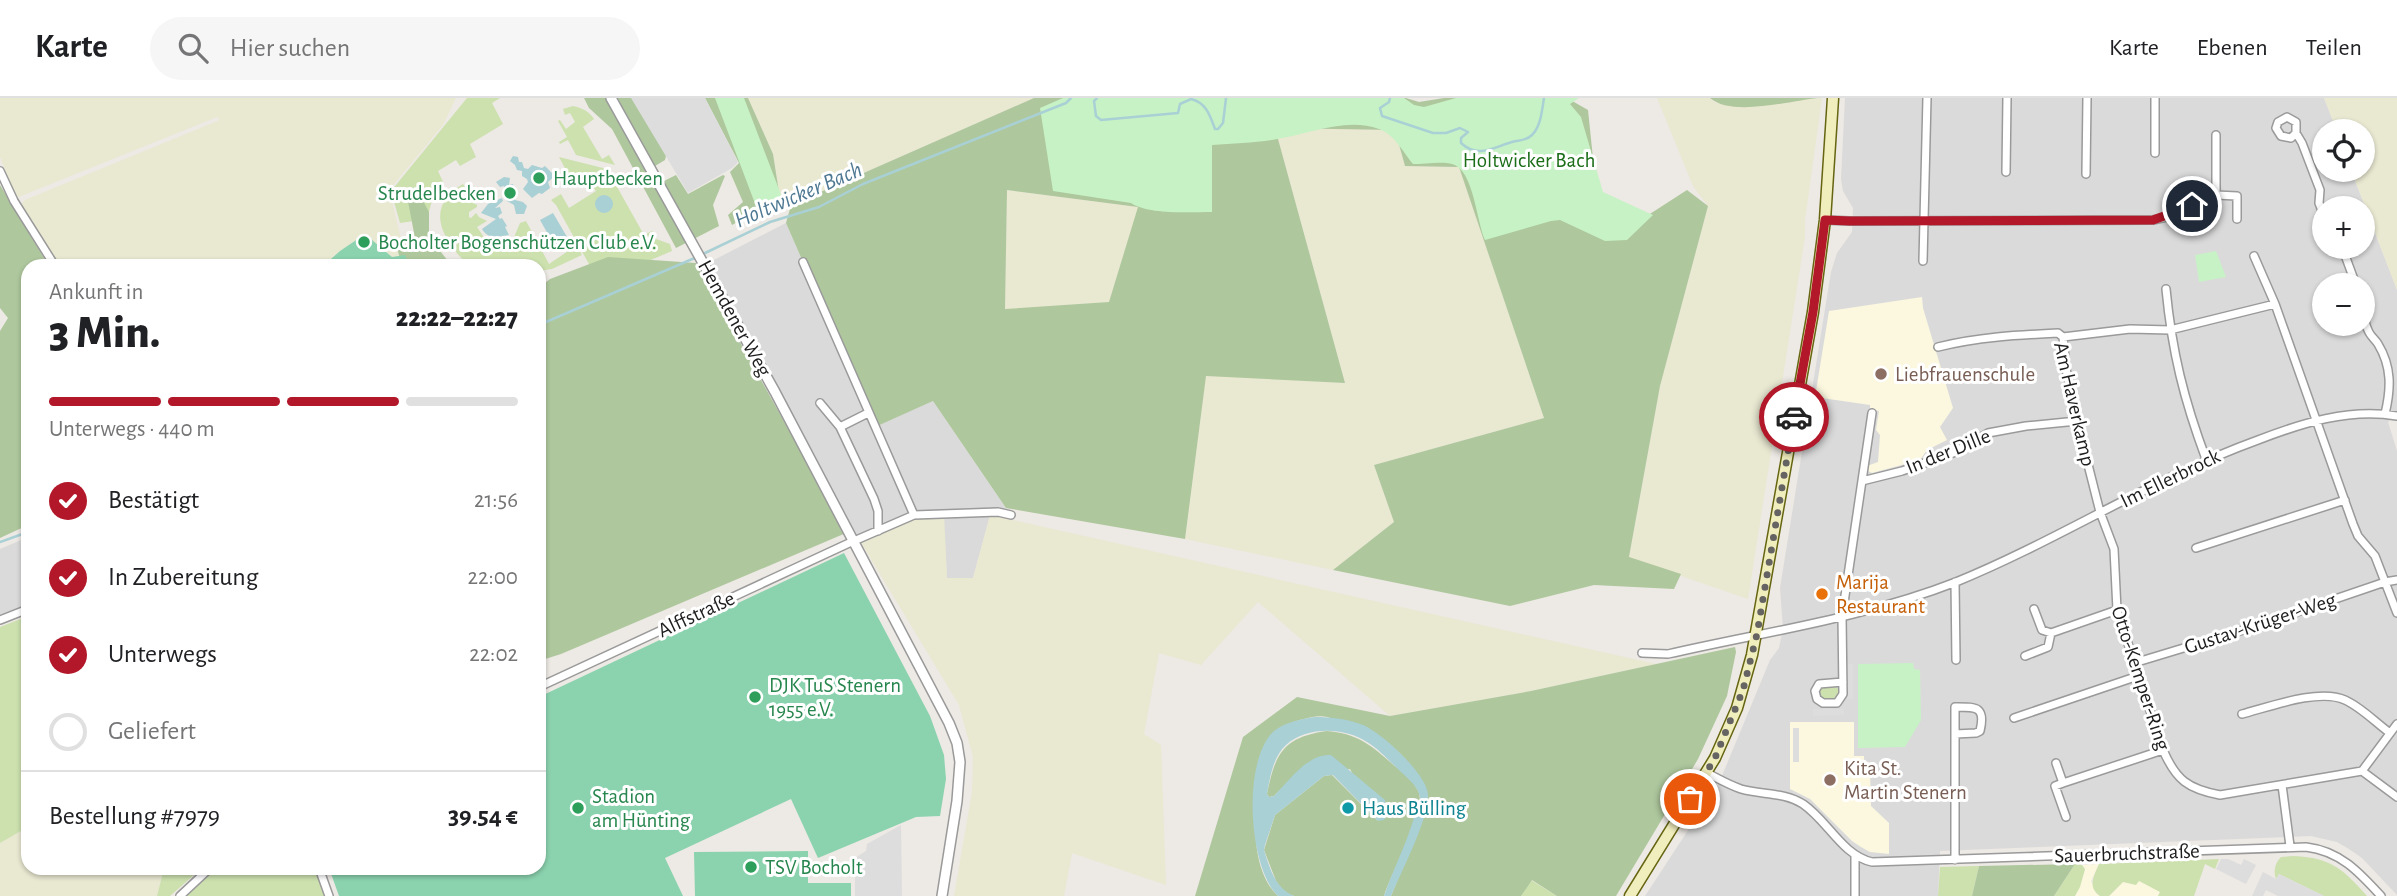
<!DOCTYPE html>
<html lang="de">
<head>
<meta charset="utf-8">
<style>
	body { margin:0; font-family:"Alegreya Sans",sans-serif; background:#f6f6f6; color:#202124; height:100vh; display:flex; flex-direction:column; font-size:26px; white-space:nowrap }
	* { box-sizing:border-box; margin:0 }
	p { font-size:23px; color:#757577 }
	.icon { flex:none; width:38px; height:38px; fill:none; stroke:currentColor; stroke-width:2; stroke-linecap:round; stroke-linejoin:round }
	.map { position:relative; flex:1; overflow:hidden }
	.details { position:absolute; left:21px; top:161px; width:525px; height:616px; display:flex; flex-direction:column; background:#fff; border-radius:21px; box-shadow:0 2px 5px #0004 }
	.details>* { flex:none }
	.tools { position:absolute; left:2312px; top:21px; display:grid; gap:14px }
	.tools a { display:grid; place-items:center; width:63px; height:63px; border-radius:50%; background:#fff; box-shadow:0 2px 5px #0004; font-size:35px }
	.pin { position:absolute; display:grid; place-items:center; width:60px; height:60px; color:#fff; margin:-30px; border:4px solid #fff; border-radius:50%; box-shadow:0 2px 7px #0007 }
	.courier { position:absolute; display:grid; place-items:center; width:70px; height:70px; margin:-35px; border:5px solid #b21829; border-radius:50%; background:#fff; color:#222; box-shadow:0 2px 9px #0007 }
	.headline em { font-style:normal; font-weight:800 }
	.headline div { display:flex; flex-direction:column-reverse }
	.headline { display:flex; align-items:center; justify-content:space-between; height:119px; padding:0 28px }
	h1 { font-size:46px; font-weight:800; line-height:52px }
	.bar { display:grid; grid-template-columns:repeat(4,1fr); gap:10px 7px; align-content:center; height:84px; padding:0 28px }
	.bar i { height:9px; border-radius:5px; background:#e0e0e0 }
	.bar .selected { background:#b21829 }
	.bar p { grid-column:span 4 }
	.line { display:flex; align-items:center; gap:18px; padding:0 28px; border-top:2px solid #e0e0e0 }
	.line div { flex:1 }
	ol { padding:0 28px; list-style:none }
	li { display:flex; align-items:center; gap:21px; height:77px }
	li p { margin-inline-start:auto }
	li .icon { padding:7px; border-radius:50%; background:#b21829; color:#fff; stroke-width:4 }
	li:last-child { color:#757577 }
	li i { width:38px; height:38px; border:4px solid #e0e0e0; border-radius:50% }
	header { display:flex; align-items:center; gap:42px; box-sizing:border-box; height:98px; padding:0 35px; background:#fff; border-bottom:2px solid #e0e0e0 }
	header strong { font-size:33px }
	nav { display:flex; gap:38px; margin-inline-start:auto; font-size:24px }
	.search { width:490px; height:63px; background:#f6f6f6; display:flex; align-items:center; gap:18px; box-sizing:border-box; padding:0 24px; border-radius:38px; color:#757577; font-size:26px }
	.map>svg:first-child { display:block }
	.residential { fill:#dbdada; fill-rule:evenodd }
	.education { fill:#fbf8df }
	.farmland { fill:#e9e8d1 }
	.grass { fill:#cde1af }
	.forest { fill:#aec79d; fill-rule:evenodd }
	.park { fill:#c7f2c5 }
	.pitch { fill:#8bd3af }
	.parking { fill:#ddd }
	.water { fill:#a9d0d5 }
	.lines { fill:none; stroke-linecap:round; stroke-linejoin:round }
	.stream { stroke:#a9d0d5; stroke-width:2.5 }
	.minor-casing { stroke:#9a9a9a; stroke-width:10 }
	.tertiary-casing { stroke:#9a9a9a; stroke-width:12 }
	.secondary-casing { stroke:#666512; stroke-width:13 }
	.minor { stroke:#fff; stroke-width:7 }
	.tertiary { stroke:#fff; stroke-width:9 }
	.secondary { stroke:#f1eebd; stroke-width:10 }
	.done { stroke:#666463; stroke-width:7; stroke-dasharray:0 12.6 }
	.route { stroke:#b21829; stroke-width:9 }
	.leisure-dot { fill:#2e9e5b; stroke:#fff; stroke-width:2.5 }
	.education-dot { fill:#8d6e63; stroke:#fff; stroke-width:2.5 }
	.food-dot { fill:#e8710a; stroke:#fff; stroke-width:2.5 }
	.culture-dot { fill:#0f9aa8; stroke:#fff; stroke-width:2.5 }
	.labels { text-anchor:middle; stroke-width:6; stroke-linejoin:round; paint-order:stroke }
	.park-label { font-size:21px; fill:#1b6d18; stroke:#fff }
	.leisure-label { font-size:21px; fill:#27864d; stroke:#fff; text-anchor:start }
	.street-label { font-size:21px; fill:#1d1d1d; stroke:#fff }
	.education-label { font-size:21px; fill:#785e54; stroke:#fff; text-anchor:start }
	.food-label { font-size:21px; fill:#c56008; stroke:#fff; text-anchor:start }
	.culture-label { font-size:21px; fill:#0d838f; stroke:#fff; text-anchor:start }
	.water-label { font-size:23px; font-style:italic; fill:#4e7892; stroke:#fff }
</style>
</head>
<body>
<header>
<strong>Karte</strong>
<div class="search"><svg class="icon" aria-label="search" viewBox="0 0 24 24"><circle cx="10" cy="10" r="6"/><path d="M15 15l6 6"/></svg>Hier suchen</div>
<nav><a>Karte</a><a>Ebenen</a><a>Teilen</a></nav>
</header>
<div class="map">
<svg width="2397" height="798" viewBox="0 0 2397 798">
	<rect width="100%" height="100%" fill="#ede9e4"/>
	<path class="residential" d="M1845,0H2324L2337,33H2324V72H2351L2397,192V315L2388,324L2397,353V797L2362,760L2349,751L2337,744L2311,738L1940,753L1938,798H1645L1719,685L1770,562L1779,550L1783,531L1780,490L1831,174L1837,155L1852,134L1853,110L1843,93L1841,81ZM2324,110H2362V149H2324ZM2324,187H2362V226H2324Z
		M786,125L875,328L933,303L1006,410L990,418L973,480H947L943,415L860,443L780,292L706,166Z
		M28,439V509L0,520V451Z"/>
	<path class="education" d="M1922,199L1923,210L1953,310L1940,329L1947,342L1927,352L1920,362L1872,375L1868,373L1867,368L1878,364L1880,337L1876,332L1879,313L1870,311V307L1815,299L1829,213Z
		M1790,624H1854V658H1864V672L1870,673L1871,708L1889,725V756L1870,754L1861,749L1852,743L1810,701L1790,691Z
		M2099,766L2091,783L2097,796L2100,798H2075L2084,775L2085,771L2082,767Z
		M2139,782L2160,794L2158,798H2109L2123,784Z"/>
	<path class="farmland" d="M0,0H456L443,27L389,92L405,157L392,159L365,136L340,153L323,168H59L21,107L25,102L220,22L217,19L16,100L0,59Z
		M748,0H1034L791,107H781L773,56Z
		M1657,0H1710L1716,5L1822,0L1805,122V139L1748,501L1629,460L1660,288L1708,108L1693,88Z
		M2324,0H2397V192L2351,72H2362V33H2337Z
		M1275,30L1395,32L1405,68L1459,69L1544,320L1374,367L1394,424L1333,472L1185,441L1206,277L1345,285Z
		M1007,92L1139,109L1109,204L1005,212Z
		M917,415H944L947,480H973L990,417L1656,566L1531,593L1390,618L1258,504L1201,567L1159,555L1144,636L1161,647L1166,787L1072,755L1064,798H954L972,694L973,659L959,607L860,443Z
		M28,729V770H164L157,798H0V745Z"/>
	<path class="grass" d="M467,0H500L492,5L503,26L470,46L476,59L460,68L456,62L438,73L444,86L434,95L427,121L400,125L391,93Z
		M573,8C582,10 589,13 594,21L583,29L602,61L609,57L615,67L576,57L568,42L560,46L559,44L567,39L558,23L560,22L566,31L575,24L570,15L565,17L563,11Z
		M559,59L607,71L644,137L652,133L656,141L670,146L672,153L599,184L556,107L551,102L561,96L569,110L596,93L586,77L573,85Z
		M463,86L476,107L477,106V109L469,114V119L471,120L476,115L479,119L487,123L477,129L490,148L501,142L512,144L520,125L526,123L549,166L577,147L582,157L552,171L539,173V168C526,168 483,171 473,168C466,166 457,156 453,150C434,124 435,103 463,86Z
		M28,518V729L0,745V529Z
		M1833,588L1839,591L1838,600L1825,602L1819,598L1821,589Z
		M2294,758C2332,760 2343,771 2367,798H2324L2279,776L2276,781C2273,773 2275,765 2281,759Z
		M2219,761L2215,771L2205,766L2194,798H2158L2160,794L2139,783L2136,787L2123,784L2109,798H2100C2087,789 2094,778 2099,766Z
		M2075,766L2082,767L2085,771L2080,789L2075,798H2054Z
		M1979,768L1972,798H1938L1940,769Z
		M164,770H202L170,798H157Z
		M217,770H315L326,798H187Z
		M1531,782L1557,798H1521Z"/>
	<path class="forest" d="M584,0H634L667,53L665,62L655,68L660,81L664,83L676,77L688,96L723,77L725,78L713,107L719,128L676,150L612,31L589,10Z
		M705,0H748L773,56L781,107L754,115L732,127L728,117L743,104L730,74L739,65Z
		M1034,0H1406L1419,4L1444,0H1567L1588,12L1597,99L1639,123L1687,92L1708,108L1660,288L1629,459L1681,476L1674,491L1594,487L1510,508L1333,472L1394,424L1374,367L1544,320L1459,69L1405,68L1395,32L1275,30L1345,285L1206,278L1185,441L1006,410L933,303L875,329L786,125L791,107ZM1007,92L1138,109L1109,204L1005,211Z
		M1710,0H1818C1789,3 1732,19 1710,0Z
		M0,87L49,168H28V427L0,440V233L8,220L0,210Z
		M417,92L429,114V139L452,168H402L396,146L415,140L406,93Z
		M608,159L696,165L846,435L561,556L539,563V190L550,181Z
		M1735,549L1736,554L1727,598L1698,661L1616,798H1557L1532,782L1521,798H1391C1404,765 1421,734 1428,699C1418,680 1409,659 1390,648C1380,641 1367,637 1356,632C1347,628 1336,621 1327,619C1319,617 1308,620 1300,622C1257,633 1258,664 1256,702C1254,733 1254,775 1278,798H1195L1243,639L1297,599L1390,618L1531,593Z
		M1327,633C1354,635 1369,645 1389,663C1398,671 1415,683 1419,695C1425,712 1390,778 1384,798H1294L1284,794L1276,783L1264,752L1275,717L1324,678L1332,677L1378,723L1350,671L1291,681L1274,698L1269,699L1267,696C1275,655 1284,639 1327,633Z
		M2075,766L2054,798H1972L1979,768Z"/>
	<path class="park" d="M715,0H744L785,107L759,116Z
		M1063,0H1404L1414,7L1424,9L1456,0H1579L1570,6L1581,19L1603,94L1653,117L1627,142L1605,143L1560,122L1551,123L1485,142C1476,122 1474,72 1452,66C1444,63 1423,66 1413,66C1403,54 1394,36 1379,31C1346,19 1310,36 1277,41C1256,45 1234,45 1212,47V114C1190,114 1149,117 1131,105L1053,93L1040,10Z
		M2216,153L2226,179L2199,184L2195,157Z
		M1913,565L1914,571L1920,572L1921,622L1905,649L1858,650V566Z"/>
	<path class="pitch" d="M365,136L392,159L405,157L409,168H323L340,153Z
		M844,455L930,618L944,657L946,681L940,718L916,719L818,760L791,701L665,760L683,798H339L329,770H539V599Z
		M808,753V785H851V798H695L694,754Z"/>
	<path class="parking" d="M631,0H705L738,64L732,70L688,95Z
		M1847,566H1853V601H1847Z
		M1813,611H1844V617L1813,618Z
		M1793,630H1799V664H1793Z
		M901,727L902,798H855V760L866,753L867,746Z
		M2221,761H2228L2241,767L2244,761L2256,767L2246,786L2216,771Z
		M2263,774L2276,781L2279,776L2324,798H2278L2266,792L2263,798H2252Z"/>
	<path class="water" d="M513,58L518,59L519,64H522L524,70L528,71L532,67L542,70L545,68L555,78L548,84L550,90L542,96L539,95L532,100L523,91L528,84L527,81L522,78V73L517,72L515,67L510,63Z
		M504,79L510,80L509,87L513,86L515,102L523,104L527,108L524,116H516L514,107L507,103L504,88L500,89L496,84Z
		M595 106a9 9 0 1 1 18 0a9 9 0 1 1-18 0Z
		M502,100L503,103L495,110L500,109L502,115L498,118L500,121L502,120L507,128L505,129L509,137C500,138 489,143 482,131L496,121L481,115L488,106Z
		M553,115L570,144L557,152L540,122Z
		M1315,619C1331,619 1348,621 1363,627C1382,635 1427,676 1428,697C1429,721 1401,774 1391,798H1384C1393,772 1405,749 1413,723C1415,716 1419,709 1420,702C1421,690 1407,680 1399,672C1389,663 1379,651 1367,644C1345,629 1306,628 1286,647C1273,659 1270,679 1267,696L1269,699L1274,698C1289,683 1308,655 1331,657L1385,702L1388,716L1384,722L1378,723L1333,677L1324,678L1275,717L1265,747L1264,752C1270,771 1275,790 1294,798H1278C1248,769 1242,662 1274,633C1285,624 1302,621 1315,619Z"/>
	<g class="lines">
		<path class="stream" d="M1097,0L1094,3L1096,18L1101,22L1178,15L1180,6L1191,1C1207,5 1210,18 1215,31H1218L1223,25L1226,0
			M1390,0L1389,4L1380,10L1382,18L1433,35H1446L1460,30L1468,34L1461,40V45C1478,61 1494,49 1512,44C1520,42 1526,43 1532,37C1541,28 1542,12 1544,0
			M703,156L770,124L819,109L863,86L1066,5L1071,0
			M539,227L697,159
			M0,444L28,434"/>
		<defs>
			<path id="minor" d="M2155,0V55
				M2296,35L2291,40L2281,38L2276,30L2278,24L2287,19L2296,24V35L2302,45L2320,92L2319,105L2324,118
				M0,73L14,103L55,168
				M2006,74L2007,0
				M2086,76L2087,0
				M2216,97L2237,98V121
				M1825,122L1850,123L2153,122L2167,119L2216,97V37
				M2342,149L2356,187
				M2254,158L2275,206L2353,426L2358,438L2375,458L2397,515
				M1923,163L1927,0
				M803,164L914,417
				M2166,191C2172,254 2184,302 2206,361
				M2362,205C2366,215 2363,223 2368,232C2370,238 2375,241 2378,246C2392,269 2391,291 2385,316
				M2063,239L2130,231L2170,232L2275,206
				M1938,249C1978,239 2017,237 2058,235L2063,239L2066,271L2077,323L2100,414L2114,451L2117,512L2163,652C2176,682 2188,691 2220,697L2362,673L2397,626
				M820,305L840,329L874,401L878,413V433
				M840,329L868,315
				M1862,383L1902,373L1953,355L1988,335L2026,328L2077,323
				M2196,450L2345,402
				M1955,484L1956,562
				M2034,511L2042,532L2051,535L2117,512
				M0,522L28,511
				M1642,555L1668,556C1764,534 1864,520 1956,484C2059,442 2153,380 2258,342C2302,325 2349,310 2397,318
				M2025,558L2048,549L2051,535
				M2134,565L2253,529L2385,484L2397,482
				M1843,584L1819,586L1815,593L1817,601L1823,605H1837L1843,596L1842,518L1872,315
				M539,589L847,446L914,417L998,414L1011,417
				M2242,616C2269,609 2319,590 2345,602C2361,609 2376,625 2390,635
				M2014,620L2138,578
				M2056,665L2063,685L2163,652
				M2362,673L2397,699
				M1707,675C1717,680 1729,687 1741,691C1762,697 1784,694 1803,706C1828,723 1842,757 1872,764L2306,749C2340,753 2359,774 2381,798
				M2063,685L2055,688L2066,719
				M2282,687L2290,748
				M1955,762V609C1976,609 1986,608 1980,633L1976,635L1955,636
				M319,770L329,798
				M180,798L210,770
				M1855,798V758"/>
			<path id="tertiary" d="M611,0L775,294L949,625L957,645L960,664L957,703L942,798"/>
			<path id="secondary" d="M1630,798L1715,660L1737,610L1752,557L1813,214L1825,122L1833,0"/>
		</defs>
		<use href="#minor" class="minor-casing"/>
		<use href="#tertiary" class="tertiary-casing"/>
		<use href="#secondary" class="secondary-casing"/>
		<use href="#minor" class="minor"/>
		<use href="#tertiary" class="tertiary"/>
		<use href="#secondary" class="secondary"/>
	</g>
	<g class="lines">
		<path class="done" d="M1690,701L1715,660L1743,592L1757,536L1794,319"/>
		<path class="route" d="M1794,319L1813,214L1825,122L1850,123L2153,122L2192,108"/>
	</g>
	<g class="leisure-dot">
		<circle cx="539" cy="80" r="7"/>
		<circle cx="510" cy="95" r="7"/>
		<circle cx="364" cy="144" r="7"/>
		<circle cx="755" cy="599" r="7"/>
		<circle cx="578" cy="710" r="7"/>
		<circle cx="751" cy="769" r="7"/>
	</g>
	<g class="education-dot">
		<circle cx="1881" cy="276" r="7"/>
		<circle cx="1830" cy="682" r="7"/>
	</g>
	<circle class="food-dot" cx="1822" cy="496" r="7"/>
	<circle class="culture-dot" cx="1348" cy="710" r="7"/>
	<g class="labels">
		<g class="park-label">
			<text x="1529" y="69">Holtwicker Bach</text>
		</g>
		<g class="leisure-label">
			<text x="553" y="87">Hauptbecken</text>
			<text x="496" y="102" text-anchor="end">Strudelbecken</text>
			<text x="378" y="151">Bocholter Bogenschützen Club e.V.</text>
			<text x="769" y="594">DJK TuS Stenern<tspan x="769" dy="24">1955 e.V.</tspan></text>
			<text x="592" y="705">Stadion<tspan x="592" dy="24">am Hünting</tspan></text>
			<text x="765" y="776">TSV Bocholt</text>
		</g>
		<g class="street-label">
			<text transform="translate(735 220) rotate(61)" y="7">Hemdener Weg</text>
			<text transform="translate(2075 306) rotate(77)" y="7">Am Haverkamp</text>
			<text transform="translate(1948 353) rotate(-22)" y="7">In der Dille</text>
			<text transform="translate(2170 380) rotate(-26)" y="7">Im Ellerbrock</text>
			<text transform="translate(696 516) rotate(-25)" y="7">Alffstraße</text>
			<text transform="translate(2260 525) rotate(-18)" y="7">Gustav-Krüger-Weg</text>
			<text transform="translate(2141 580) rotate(72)" y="7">Otto-Kemper-Ring</text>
			<text transform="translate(2127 755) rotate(-2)" y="7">Sauerbruchstraße</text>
		</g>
		<g class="education-label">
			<text x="1895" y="283">Liebfrauenschule</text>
			<text x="1844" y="677">Kita St.<tspan x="1844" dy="24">Martin Stenern</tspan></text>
		</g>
		<g class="food-label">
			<text x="1836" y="491">Marija<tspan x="1836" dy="24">Restaurant</tspan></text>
		</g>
		<g class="culture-label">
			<text x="1362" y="717">Haus Bülling</text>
		</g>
		<g class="water-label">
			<text transform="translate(798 96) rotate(-23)" y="8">Holtwicker Bach</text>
		</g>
	</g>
</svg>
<div class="tools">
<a><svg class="icon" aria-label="locate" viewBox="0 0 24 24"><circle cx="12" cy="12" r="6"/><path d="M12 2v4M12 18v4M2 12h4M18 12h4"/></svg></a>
<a>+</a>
<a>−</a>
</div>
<div class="pin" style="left:1690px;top:701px;background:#ea580c"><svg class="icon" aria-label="bag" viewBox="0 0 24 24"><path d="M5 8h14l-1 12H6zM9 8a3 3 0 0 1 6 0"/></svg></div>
<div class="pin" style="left:2192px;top:108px;background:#1f2937"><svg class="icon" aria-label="home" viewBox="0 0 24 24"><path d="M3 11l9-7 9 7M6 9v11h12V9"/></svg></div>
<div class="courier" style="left:1794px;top:319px"><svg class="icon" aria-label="car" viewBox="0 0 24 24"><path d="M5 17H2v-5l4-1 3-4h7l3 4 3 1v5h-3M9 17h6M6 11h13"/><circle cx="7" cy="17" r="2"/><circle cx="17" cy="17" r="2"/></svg></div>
<section class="details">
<div class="headline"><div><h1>3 Min.</h1><p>Ankunft in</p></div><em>22:22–22:27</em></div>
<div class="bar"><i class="selected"></i><i class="selected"></i><i class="selected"></i><i></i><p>Unterwegs · 440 m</p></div>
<ol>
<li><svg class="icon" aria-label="check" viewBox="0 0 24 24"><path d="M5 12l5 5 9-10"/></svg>Bestätigt<p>21:56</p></li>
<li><svg class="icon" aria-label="check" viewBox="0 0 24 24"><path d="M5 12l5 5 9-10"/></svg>In Zubereitung<p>22:00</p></li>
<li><svg class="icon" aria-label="check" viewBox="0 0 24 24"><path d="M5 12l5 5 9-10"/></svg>Unterwegs<p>22:02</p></li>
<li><i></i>Geliefert</li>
</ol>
<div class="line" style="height:91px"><div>Bestellung #7979</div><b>39.54 €</b></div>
</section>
</div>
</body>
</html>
